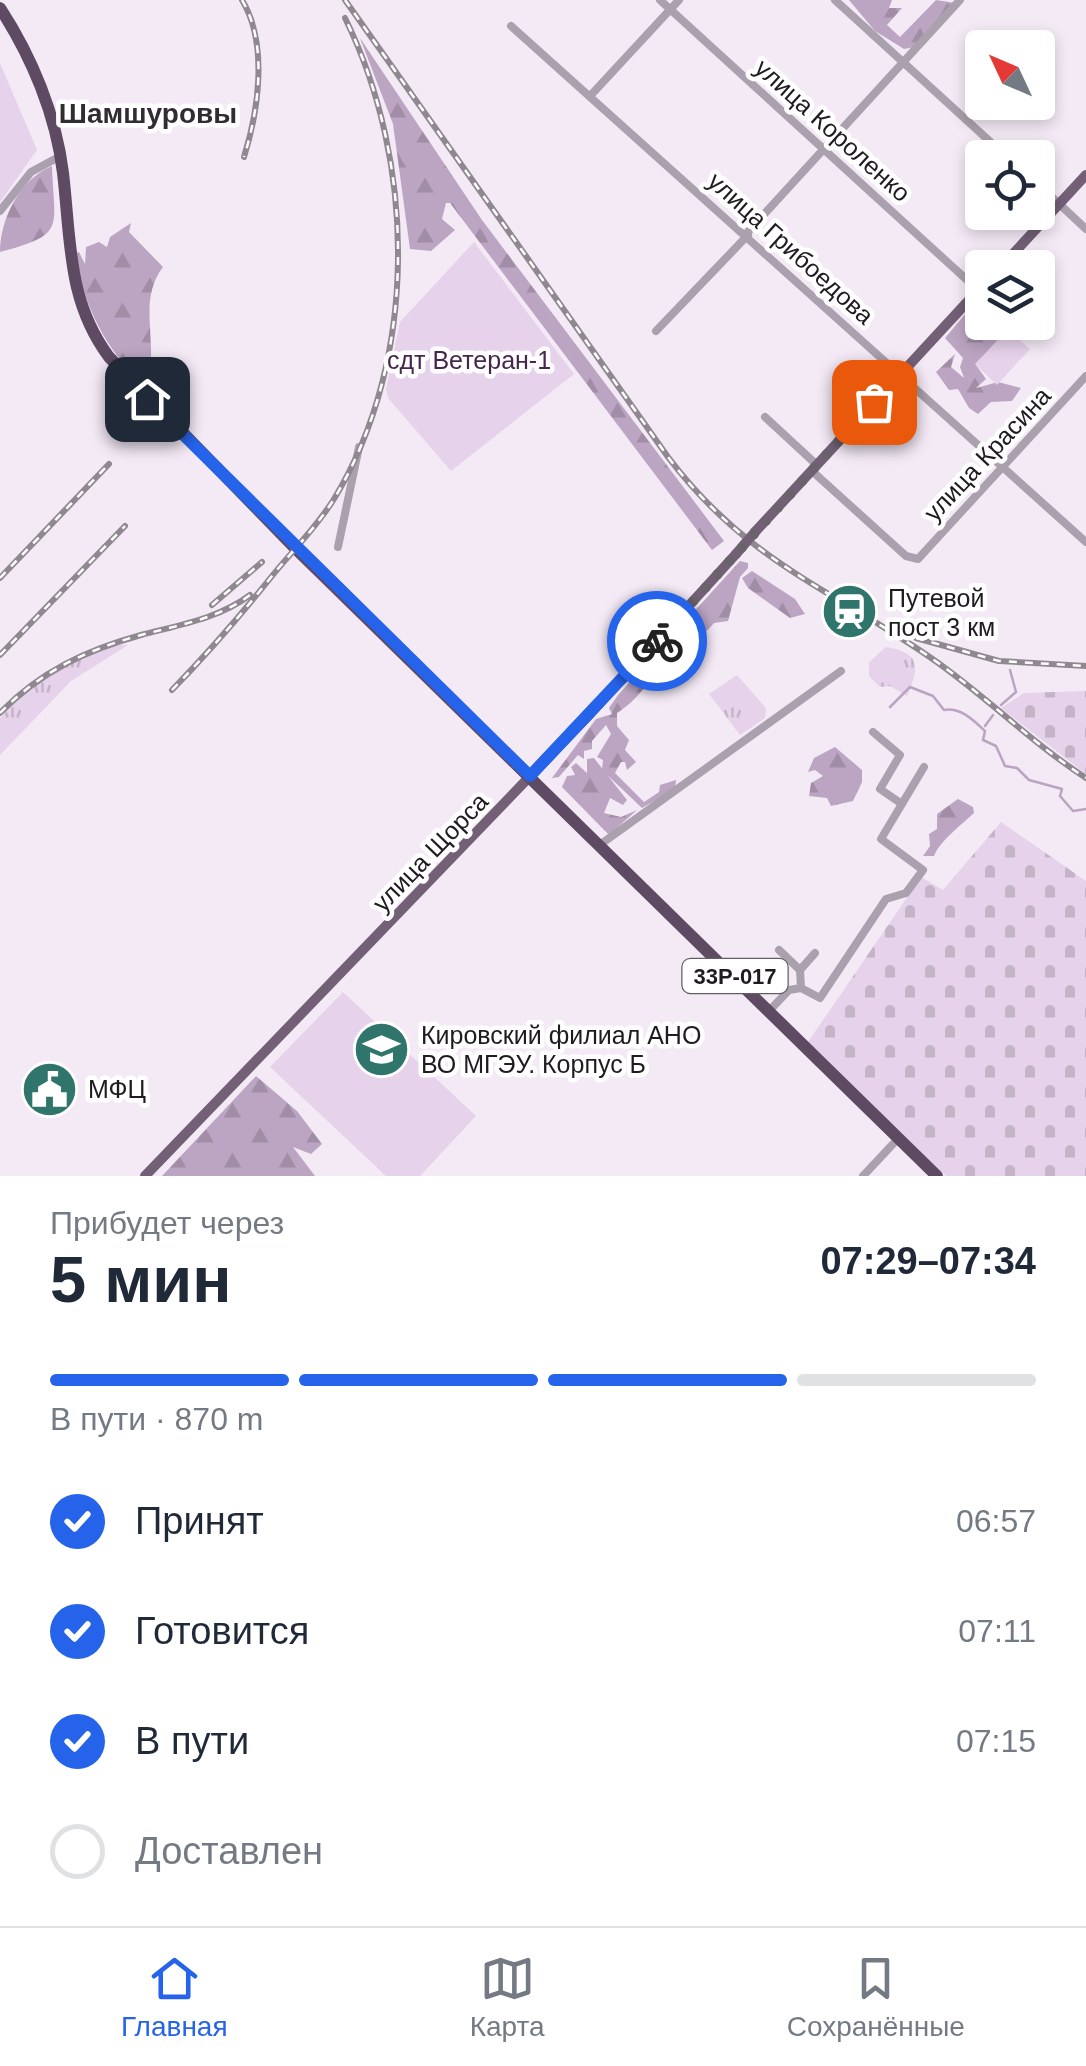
<!DOCTYPE html>
<html lang="ru">
<head>
<meta charset="utf-8">
<style>
	body { margin:0; font-family:Arial,sans-serif; background:#f2f2f3; color:#1f2937; height:100vh; display:flex; flex-direction:column; font-size:38px; white-space:nowrap }
	* { box-sizing:border-box; margin:0 }
	p { font-size:32px; color:#747a83 }
	.icon { flex:none; width:55px; height:55px; fill:none; stroke:currentColor; stroke-width:2; stroke-linecap:round; stroke-linejoin:round }
	.map { position:relative; height:1176px; overflow:hidden }
	.drawer { display:flex; flex-direction:column; background:#fff; flex:1 }
	.drawer>* { flex:none }
	.needle { width:65px; rotate:314deg }
	.buttons { position:absolute; left:965px; top:30px; display:grid; gap:20px }
	.buttons a { display:grid; place-items:center; width:90px; height:90px; border-radius:10px; background:#fff; box-shadow:0 5px 15px #0003; font-size:50px }
	.pin { position:absolute; display:grid; place-items:center; width:85px; height:85px; color:#fff; margin:-42px; border-radius:20px; box-shadow:0 5px 15px #0006 }
	.courier { position:absolute; display:grid; place-items:center; width:100px; height:100px; margin:-50px; border:8px solid #2563eb; border-radius:50%; background:#fff; color:#222; box-shadow:0 2px 12px #0007 }
	.overview em { font-style:normal; font-weight:600 }
	.overview div { display:flex; flex-direction:column-reverse }
	.overview { display:flex; align-items:center; justify-content:space-between; height:170px; padding:0 50px }
	h1 { font-size:65px; font-weight:600; line-height:75px }
	.bar { display:grid; grid-template-columns:repeat(4,1fr); gap:15px 10px; align-content:center; height:120px; padding:0 50px }
	.bar i { height:12px; border-radius:8px; background:#e0e1e3 }
	.bar .on { background:#2563eb }
	.bar p { grid-column:span 4 }
	ol { padding:0 50px; list-style:none }
	li { display:flex; align-items:center; gap:30px; height:110px }
	li p { margin-inline-start:auto }
	li .icon { padding:10px; border-radius:50%; background:#2563eb; color:#fff; stroke-width:4 }
	li:last-child { color:#747a83 }
	li i { width:55px; height:55px; border:5px solid #e0e1e3; border-radius:50% }
	.tab-bar { display:flex; justify-content:space-around; align-items:center; height:140px; border-top:2px solid #e0e1e3; background:#fff; font-size:28px; color:#747a83 }
	.tab-bar a { display:grid; justify-items:center; gap:5px }
	.tab-bar .on { color:#2563eb }
	.map>svg:first-child { display:block }
	.grass { fill:url(#grass-tufts) }
	.forest { fill:url(#forest-firs) }
	.cemetery { fill:url(#cemetery-stones) }
	.garden { fill:#e6d2ea }
	.lines { fill:none; stroke-linecap:round; stroke-linejoin:round }
	.stream { stroke:#bba4c1; stroke-width:2.5 }
	.minor { stroke:#aba0ad; stroke-width:8 }
	.major { stroke:#736077; stroke-width:10 }
	.highway { stroke:#5f4a63; stroke-width:12 }
	.rail-casing { stroke:#908891; stroke-width:6 }
	.rail { stroke:#fff; stroke-width:2.5; stroke-dasharray:8; stroke-linecap:butt }
	.major-bridge { stroke:#736077; stroke-width:10 }
	.done { stroke:#6a636b; stroke-width:10; stroke-dasharray:0 18 }
	.route { stroke:#2563eb; stroke-width:12 }
	.labels { text-anchor:middle; stroke-width:9; stroke-linejoin:round; paint-order:stroke }
	.shield { fill:#fff; stroke:#625f63; stroke-width:2.5 }
	.shield-label { font-size:22px; font-weight:bold; fill:#1f1b20 }
	.street-label { font-size:25px; fill:#1f1b20; stroke:#fff }
	.park-label { font-size:25px; fill:#47264e; stroke:#fff }
	.poi-label { font-size:25px; fill:#1f1b20; stroke:#fff; text-anchor:start }
	.neighbourhood-label { font-size:28px; font-weight:bold; fill:#322b34; stroke:#fff }
</style>
</head>
<body>
<div class="map">
<svg width="1086" height="1176" viewBox="0 0 1086 1176">
	<defs>
		<pattern id="grass-tufts" width="24" height="20" patternUnits="userSpaceOnUse" patternTransform="scale(2.5)"><rect width="24" height="20" fill="#e6d2ea"/><path d="M3 7l-1-3M5 7V3M7 7l1-3M15 17l-1-3M17 17v-4M19 17l1-3" fill="none" stroke="#c5b4c8"/></pattern>
		<pattern id="forest-firs" width="22" height="20" patternUnits="userSpaceOnUse" patternTransform="scale(2.5)"><rect width="22" height="20" fill="#bca5c2"/><path d="M5 1l3.5 6h-7zM16 11l3.5 6h-7z" fill="#a18da6"/></pattern>
		<pattern id="cemetery-stones" width="16" height="16" patternUnits="userSpaceOnUse" patternTransform="scale(2.5)"><rect width="16" height="16" fill="#e6d2ea"/><path d="M2 7V4a2 2 0 0 1 4 0v3zM10 15v-3a2 2 0 0 1 4 0v3z" fill="#c5b4c8"/></pattern>
	</defs>
	<rect width="100%" height="100%" fill="#f4eaf6"/>
	<path class="grass" d="M128,645L71,681L0,755V718C31,686 80,642 128,645Z
		M886,647C922,653 919,668 907,696L890,686L880,687L869,676V662Z
		M737,675L766,708L765,718L740,735L709,694Z"/>
	<path class="forest" d="M849,0H892L889,8H902L887,25L900,37L936,0L955,3L914,47L904,49L875,31Z
		M360,38L482,220L724,541L712,550L450,203H446L442,219L455,230L431,251L410,249L393,124Z
		M52,166C54,229 67,234 0,252C0,219 20,179 52,166Z
		M131,223L129,232L163,267C142,295 152,325 151,357L163,360L172,383L173,405C157,401 148,389 136,377C100,341 85,303 74,254L79,252L85,264L86,247L99,242L107,247L110,237Z
		M982,294V322L1014,323L976,365L986,379L976,388L998,382L1021,388L1012,401L991,402L978,414L969,408L958,389L949,390L936,372L955,354L951,367L964,378L960,367L963,358L945,338Z
		M740,561L748,563V568L740,577L728,621L714,623C701,640 678,647 665,661C653,675 640,699 617,713V726L629,740L625,750L636,762L627,770L625,762H621L615,773L644,802L659,792L660,785L676,780L675,789L642,808L602,770L603,760L597,757L611,734L606,725L592,741V749L584,751V759L578,755L559,777L552,778L596,719L612,714L609,708L618,695Z
		M752,571L795,599L805,614L790,618L748,588L742,578Z
		M835,747L862,770V782L853,801L831,806L827,798L809,796L811,783L823,776L815,770L808,772L814,758Z
		M594,758L627,800L623,805L610,798L604,813L621,817L637,810L609,835L562,787L567,776L575,775L571,767L576,763L587,773V759Z
		M958,799L973,807L974,813C961,825 940,841 934,856H923L930,846L929,834L937,829V814Z
		M256,1076L297,1111L322,1144L311,1154L293,1147L315,1176H162Z"/>
	<path class="cemetery" d="M1086,691V774L1001,708L1024,693Z
		M1001,822L1086,881V1176H946L808,1042L921,877L943,890Z"/>
	<path class="garden" d="M0,63L37,150L0,202Z
		M474,242L574,374L451,471L388,398L386,389L400,322Z
		M1008,329L1030,349L997,385L975,364Z
		M343,992L476,1116L420,1176H386L270,1067Z"/>
	<g class="lines">
		<path class="stream" d="M1001,705L1016,692L1010,670
			M890,707L910,687L933,696L944,710C961,707 974,721 985,731L983,740L996,746L1005,766L1017,768L1029,780L1062,789L1060,796L1073,811L1086,809
			M985,726L993,715"/>
		<path class="minor" d="M660,0L978,290
			M835,0L1008,158
			M511,26L1086,542
			M591,95L679,0
			M1038,184L1086,229
			M0,211L31,172L55,159
			M746,234L960,0
			M656,331L748,235
			M765,417L817,465
			M812,471L906,556L918,559L1086,376
			M338,547L359,447
			M873,732L900,755L880,789L902,804
			M601,844L841,671
			M779,950L800,970L801,988
			M800,970L815,953
			M770,1010L789,990L801,988L820,998L886,899L906,893L923,870L881,839L924,767
			M863,1176L893,1144"/>
		<path class="major" d="M1000,268L1086,175
			M755,532L982,286
			M145,1176L591,713L736,554"/>
		<path class="highway" d="M0,8C32,57 56,115 63,173C71,240 67,301 109,357L296,549L937,1176"/>
		<defs>
			<path id="rail" d="M242,0C268,43 259,109 244,157
				M345,0L668,457C748,563 832,589 934,660C987,697 1032,743 1086,778
				M0,578L109,464
				M212,605L262,562
				M916,638L999,661L1086,666
				M0,655L125,526
				M172,690C208,653 240,616 272,576C293,550 316,528 334,499C419,359 416,162 345,18
				M0,713C40,672 86,650 141,635C179,625 218,619 250,595"/>
		</defs>
		<use href="#rail" class="rail-casing"/>
		<use href="#rail" class="rail"/>
		<path class="major-bridge" d="M736,554L755,532"/>
	</g>
	<g class="lines">
		<path class="done" d="M657,641L874,402"/>
		<path class="route" d="M147,399L530,776L657,641"/>
	</g>
	<defs>
		<symbol id="station-disc" viewBox="-11 -11 22 22"><circle r="9.5" fill="#2f756c" stroke="#fff"/><path d="M-3-6H3Q5-6 5-4V2Q5 4 3 4L4.5 6H3L1.5 4h-3L-3 6H-4.5L-3 4Q-5 4-5 2V-4Q-5-6-3-6ZM-3.5-4v3h7v-3ZM-3.5 1v1.5H-2V1ZM2 1v1.5H3.5V1Z" fill="#fff"/></symbol>
		<symbol id="university-disc" viewBox="-11 -11 22 22"><circle r="9.5" fill="#2f756c" stroke="#fff"/><path d="M0-5L7-2L0 1L-7-2ZM-4 1L0 2.5L4 1V4Q0 6-4 4Z" fill="#fff"/></symbol>
		<symbol id="civic-disc" viewBox="-11 -11 22 22"><circle r="9.5" fill="#2f756c" stroke="#fff"/><path d="M-.6-6.5H3V-4.5H.6V-3L4-1V1h2V6H-6V1h2V-1L-.6-3ZM-1.2 2.5V6h2.4V2.5Z" fill="#fff"/></symbol>
	</defs>
	<g fill-rule="evenodd">
		<use href="#station-disc" x="818" y="580" width="63" height="63"/>
		<use href="#university-disc" x="350" y="1018" width="63" height="63"/>
		<use href="#civic-disc" x="18" y="1058" width="63" height="63"/>
	</g>
	<g class="labels">
		<rect class="shield" x="682.5" y="959" width="105" height="34" rx="8"/>
		<g class="shield-label">
			<text x="735" y="984">33Р-017</text>
		</g>
		<g class="street-label">
			<text transform="translate(833 130) rotate(42)" y="9">улица Короленко</text>
			<text transform="translate(791 248) rotate(42)" y="9">улица Грибоедова</text>
			<text transform="translate(987 454) rotate(-47)" y="9">улица Красина</text>
			<text transform="translate(430 852) rotate(-46)" y="9">улица Щорса</text>
		</g>
		<g class="park-label">
			<text x="469" y="369">сдт Ветеран-1</text>
		</g>
		<g class="poi-label">
			<text x="888" y="607">Путевой<tspan x="888" dy="29">пост 3 км</tspan></text>
			<text x="421" y="1044">Кировский филиал АНО<tspan x="421" dy="29">ВО МГЭУ. Корпус Б</tspan></text>
			<text x="88" y="1098">МФЦ</text>
		</g>
		<g class="neighbourhood-label">
			<text x="148" y="123">Шамшуровы</text>
		</g>
	</g>
</svg>
<div class="buttons">
<a><svg class="needle" viewBox="-14 -14 28 28"><path d="M0-13l5 13h-10z" fill="#e53935"/><path d="M0 13l5-13h-10z" fill="#747a83"/></svg></a>
<a><svg class="icon" aria-label="locate" viewBox="0 0 24 24"><circle cx="12" cy="12" r="6"/><path d="M12 2v4M12 18v4M2 12h4M18 12h4"/></svg></a>
<a><svg class="icon" aria-label="layers" viewBox="0 0 24 24"><path d="M12 4l9 5-9 5-9-5zM3 14l9 5 9-5"/></svg></a>
</div>
<div class="pin" style="left:874px;top:402px;background:#ea580c"><svg class="icon" aria-label="bag" viewBox="0 0 24 24"><path d="M5 8h14l-1 12H6zM9 8a3 3 0 0 1 6 0"/></svg></div>
<div class="pin" style="left:147px;top:399px;background:#1f2937"><svg class="icon" aria-label="home" viewBox="0 0 24 24"><path d="M3 11l9-7 9 7M6 9v11h12V9"/></svg></div>
<div class="courier" style="left:657px;top:641px"><svg class="icon" aria-label="bike" viewBox="0 0 24 24"><circle cx="6" cy="16" r="4"/><circle cx="18" cy="16" r="4"/><path d="M6 16l4-8h5l3 8M10 8l3 8H6M13 5h3"/></svg></div>
</div>
<section class="drawer">
<div class="overview"><div><h1>5 мин</h1><p>Прибудет через</p></div><em>07:29–07:34</em></div>
<div class="bar"><i class="on"></i><i class="on"></i><i class="on"></i><i></i><p>В пути · 870 m</p></div>
<ol>
<li><svg class="icon" aria-label="check" viewBox="0 0 24 24"><path d="M5 12l5 5 9-10"/></svg>Принят<p>06:57</p></li>
<li><svg class="icon" aria-label="check" viewBox="0 0 24 24"><path d="M5 12l5 5 9-10"/></svg>Готовится<p>07:11</p></li>
<li><svg class="icon" aria-label="check" viewBox="0 0 24 24"><path d="M5 12l5 5 9-10"/></svg>В пути<p>07:15</p></li>
<li><i></i>Доставлен</li>
</ol>
</section>
<nav class="tab-bar">
<a class="on"><svg class="icon" aria-label="home" viewBox="0 0 24 24"><path d="M3 11l9-7 9 7M6 9v11h12V9"/></svg>Главная</a>
<a><svg class="icon" aria-label="map" viewBox="0 0 24 24"><path d="M3 6l6-2 6 2 6-2v14l-6 2-6-2-6 2zM9 4v14M15 6v14"/></svg>Карта</a>
<a><svg class="icon" aria-label="saved" viewBox="0 0 24 24"><path d="M7 4h10v16l-5-4-5 4z"/></svg>Сохранённые</a>
</nav>
</body>
</html>
